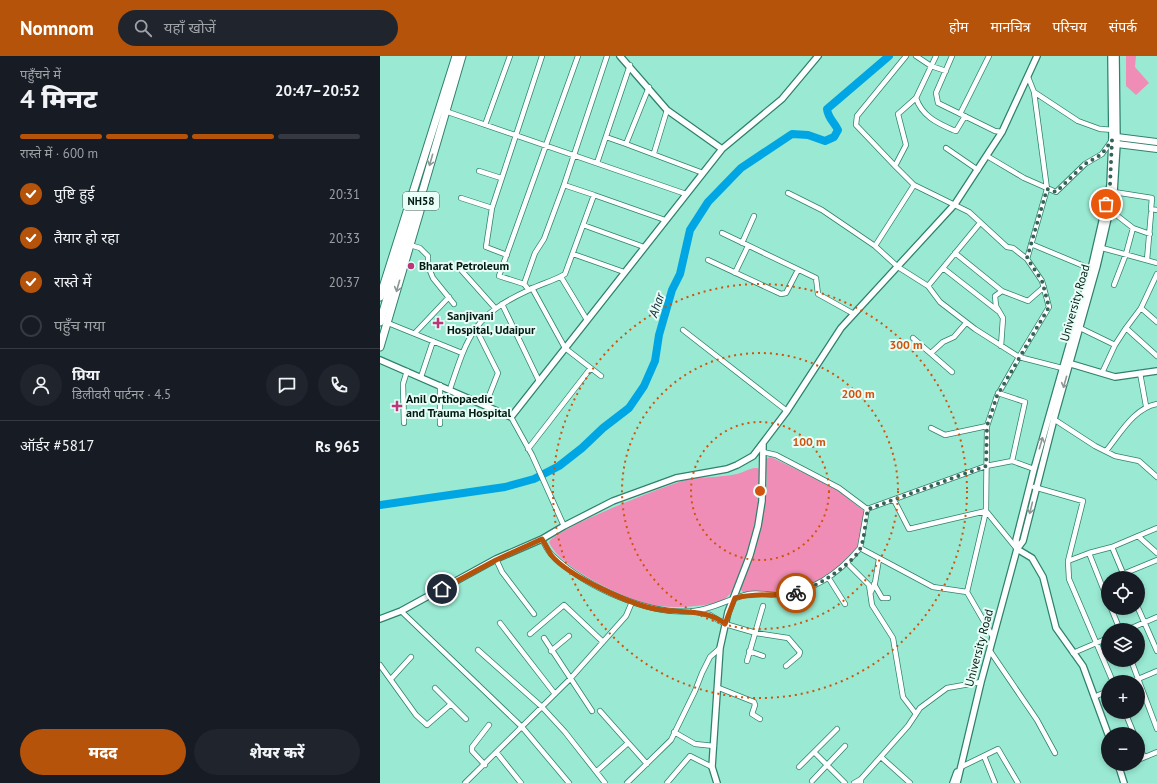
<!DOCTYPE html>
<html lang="hi">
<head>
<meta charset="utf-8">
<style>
	body { margin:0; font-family:"PT Sans","Noto Sans Devanagari",sans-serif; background:#20242c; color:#f1f3f6; height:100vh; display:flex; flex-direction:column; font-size:15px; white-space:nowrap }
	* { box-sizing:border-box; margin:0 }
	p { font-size:13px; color:#9ea1a6 }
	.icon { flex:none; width:22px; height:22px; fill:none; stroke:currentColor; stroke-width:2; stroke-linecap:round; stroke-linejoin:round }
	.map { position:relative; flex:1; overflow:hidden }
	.details { display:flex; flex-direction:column; background:#171b24; width:380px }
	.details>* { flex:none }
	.fabs { position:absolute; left:721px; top:515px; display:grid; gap:8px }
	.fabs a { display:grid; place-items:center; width:44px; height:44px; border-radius:50%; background:#171b24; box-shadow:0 2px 6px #0003; font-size:20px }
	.pin { position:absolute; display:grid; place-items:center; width:34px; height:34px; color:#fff; margin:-17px; border:2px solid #fff; border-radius:50%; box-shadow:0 1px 4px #0007 }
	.courier { position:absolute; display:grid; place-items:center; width:40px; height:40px; margin:-20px; border:3px solid #b45309; border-radius:50%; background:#fff; color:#222; box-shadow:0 1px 5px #0007 }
	.summary em { font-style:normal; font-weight:800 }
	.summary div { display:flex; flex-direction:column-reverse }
	.summary { display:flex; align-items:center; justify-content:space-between; height:68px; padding:0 20px }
	h1 { font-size:26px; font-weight:800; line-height:30px }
	.bar { display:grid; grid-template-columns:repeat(4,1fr); gap:6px 4px; align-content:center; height:48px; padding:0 20px }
	.bar i { height:5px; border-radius:3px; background:#363941 }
	.bar .current { background:#b45309 }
	.bar p { grid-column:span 4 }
	.line { display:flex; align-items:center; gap:10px; padding:0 20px; border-top:1px solid #363941 }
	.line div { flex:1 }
	.round { display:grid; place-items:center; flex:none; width:42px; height:42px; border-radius:21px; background:#20242c }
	ol { padding:0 20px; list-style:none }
	li { display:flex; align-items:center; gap:12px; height:44px }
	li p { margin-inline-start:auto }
	li .icon { padding:4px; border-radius:50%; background:#b45309; color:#fff; stroke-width:4 }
	li:last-child { color:#9ea1a6 }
	li i { width:22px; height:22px; border:2px solid #363941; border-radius:50% }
	.button { display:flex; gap:8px; margin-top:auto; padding:8px 20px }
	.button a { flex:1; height:46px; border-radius:24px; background:#b45309; color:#fff; font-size:16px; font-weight:800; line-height:46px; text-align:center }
	.button a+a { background:#20242c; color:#f1f3f6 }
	header { display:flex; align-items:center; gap:24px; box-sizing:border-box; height:56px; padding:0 20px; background:#b45309; color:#fff }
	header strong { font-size:19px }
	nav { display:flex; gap:22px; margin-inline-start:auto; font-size:14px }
	.search { width:280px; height:36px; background:#20242c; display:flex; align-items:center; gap:10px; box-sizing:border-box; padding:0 14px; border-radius:22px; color:#9ea1a6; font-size:15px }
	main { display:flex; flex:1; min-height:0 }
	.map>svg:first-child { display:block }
	.green { fill:#ef8db7 }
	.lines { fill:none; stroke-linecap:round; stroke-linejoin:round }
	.river { stroke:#00a6e3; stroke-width:8 }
	.minor-casing { stroke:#2f816d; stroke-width:6 }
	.tertiary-casing { stroke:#2f816d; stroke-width:8 }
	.secondary-casing { stroke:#2f816d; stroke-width:8 }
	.trunk-casing { stroke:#2f816d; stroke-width:9 }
	.minor { stroke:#fff; stroke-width:4.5 }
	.tertiary { stroke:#fff; stroke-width:5.5 }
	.secondary { stroke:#fff; stroke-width:6 }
	.trunk { stroke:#fff; stroke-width:7 }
	.oneway { stroke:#8d9895 }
	.done { stroke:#376357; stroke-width:4; stroke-dasharray:0 7.2 }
	.route { stroke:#b45309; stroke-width:5 }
	.ring { fill:none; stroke:#d1530d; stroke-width:2; stroke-dasharray:2 4 }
	.poi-dot { fill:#bb367a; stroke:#e8fef7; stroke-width:1.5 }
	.labels { text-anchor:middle; stroke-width:4; stroke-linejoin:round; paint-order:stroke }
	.shield { fill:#e8fef7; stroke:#475e58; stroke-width:1 }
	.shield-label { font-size:11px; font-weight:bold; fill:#021a14 }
	.poi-label { font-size:12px; font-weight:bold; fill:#021a14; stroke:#e8fef7; text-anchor:start }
	.street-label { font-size:12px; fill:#021a14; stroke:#e8fef7 }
	.water-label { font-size:13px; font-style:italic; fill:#172c38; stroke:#e8fef7 }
	.centre { fill:#d1530d; stroke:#e8fef7; stroke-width:2 }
	.ring-label { font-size:12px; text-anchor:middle; font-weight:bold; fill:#d1530d; stroke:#e8fef7; stroke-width:4; stroke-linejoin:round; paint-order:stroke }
</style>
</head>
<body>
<header>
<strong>Nomnom</strong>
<div class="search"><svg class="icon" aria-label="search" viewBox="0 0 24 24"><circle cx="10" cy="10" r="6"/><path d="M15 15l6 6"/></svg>यहाँ खोजें</div>
<nav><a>होम</a><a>मानचित्र</a><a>परिचय</a><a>संपर्क</a></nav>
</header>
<main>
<section class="details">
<div class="summary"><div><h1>4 मिनट</h1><p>पहुँचने में</p></div><em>20:47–20:52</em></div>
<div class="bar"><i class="current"></i><i class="current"></i><i class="current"></i><i></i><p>रास्ते में · 600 m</p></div>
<ol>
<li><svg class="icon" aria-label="check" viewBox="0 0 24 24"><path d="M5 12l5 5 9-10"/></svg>पुष्टि हुई<p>20:31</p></li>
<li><svg class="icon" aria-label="check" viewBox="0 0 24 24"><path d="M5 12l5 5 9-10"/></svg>तैयार हो रहा<p>20:33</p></li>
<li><svg class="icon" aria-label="check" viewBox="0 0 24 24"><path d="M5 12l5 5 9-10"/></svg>रास्ते में<p>20:37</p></li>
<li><i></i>पहुँच गया</li>
</ol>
<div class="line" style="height:72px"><a class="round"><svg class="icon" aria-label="person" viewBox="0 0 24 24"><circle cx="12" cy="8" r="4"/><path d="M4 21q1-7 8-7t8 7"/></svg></a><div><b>प्रिया</b><p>डिलीवरी पार्टनर · 4.5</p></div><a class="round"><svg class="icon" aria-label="chat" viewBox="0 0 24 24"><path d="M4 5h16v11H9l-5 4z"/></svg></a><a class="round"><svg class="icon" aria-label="phone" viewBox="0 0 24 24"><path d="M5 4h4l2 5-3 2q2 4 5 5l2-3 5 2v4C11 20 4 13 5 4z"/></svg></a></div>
<div class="line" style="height:52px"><div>ऑर्डर #5817</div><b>Rs 965</b></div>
<div class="button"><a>मदद</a><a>शेयर करें</a></div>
</section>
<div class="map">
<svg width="777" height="727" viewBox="0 0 777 727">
	<rect width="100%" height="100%" fill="#9aead3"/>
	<path class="green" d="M746,0H756L755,11L769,27L756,39L746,30Z
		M391,401L457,433L484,455C484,469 482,484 474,496C462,513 430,531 409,536C394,539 379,533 364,537L361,534L360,531C375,491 392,448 385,405L387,402Z
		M374,412H378C386,427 379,459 374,474C368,492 362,526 349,539C343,546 333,548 324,549C310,551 294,552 279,550C251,547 180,513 169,486C179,471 280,432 302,425C320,420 339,422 357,418C362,417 368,413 374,412Z"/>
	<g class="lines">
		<path class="river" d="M0,449L125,431L154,423L179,410L202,392L223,372L249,352L264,330L275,305L279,279L292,234L300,218L310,174L328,146L361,112L412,78L428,79L445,85L454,81L458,74C454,66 448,62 447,53L509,0"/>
		<defs>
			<path id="minor" d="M536,0L551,10L566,15
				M572,0L556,37L558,47L615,75L622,76
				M648,21L654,36L698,65L720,73L735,74
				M269,31L246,88L323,117
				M654,36L667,133L647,203L662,225L669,251L639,301L682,312
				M536,42C542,60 557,67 573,74L576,75L585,60
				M65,55L306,138
				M580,58L609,0
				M105,69L130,0
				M226,81L246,88
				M566,92L598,114
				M274,97L287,54
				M607,100L644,122L676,136L705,108L722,98L732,84
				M217,107L250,9
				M515,110L476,69L477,60L526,0
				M99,115L121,122
				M534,129L515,110L526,89L518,58L536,42L556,0
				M734,136L772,142L771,153L777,154
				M408,137L442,154L495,190
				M214,139L285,164
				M81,142L112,152L162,0
				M112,152L106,191L127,199
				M730,154L753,172L770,178
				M203,169L264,191
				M342,177L436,222L438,238L474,258
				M362,187L374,160
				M651,188L711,213
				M30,189L40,192L48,200V210L53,222L74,248
				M722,192L777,207
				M575,197L622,235
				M193,198L244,216
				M328,204L401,238L406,237L418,214
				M767,204L771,157
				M563,212L618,255
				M82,215L115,252
				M355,217L368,190
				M181,221L207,264
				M144,228L155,197L164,183L184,129
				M734,229L746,198L753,172
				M548,230L600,167
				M152,232L185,292L221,320
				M149,234L144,228L119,220L198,0
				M122,248L159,325
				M761,252L777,218
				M777,266L761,252L746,272L777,300
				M8,267L82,297
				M95,271L118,317L105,350
				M700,272L735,289
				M303,274L407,355
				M35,277L69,241
				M533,282L572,316
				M621,290L623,262L616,250L615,240L622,235L648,245L664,231
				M551,297L563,286L574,281L586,267
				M722,317L735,289L746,272
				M760,317L766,350
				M41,321L53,285
				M70,333C88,279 94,259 149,234C160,228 174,225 185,218L214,139L184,129L227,0
				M618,337L645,346L632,405
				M131,361L152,399L184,470
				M672,362L715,390L735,400L759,405L777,421
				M24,367L23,328L27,315
				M60,368V329
				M551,372L565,379L607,370
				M148,393L210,313
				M726,395C740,378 754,352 777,348
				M383,396L396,399L459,432L487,453L480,492L553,531L587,536
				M654,431L703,445L688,505L709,497
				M514,444L529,473L606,455L587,536L613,581
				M487,453L606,410L632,405L654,413
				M758,480L777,472
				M162,483C165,489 168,496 173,500C206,531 269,560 314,555C334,553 350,542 369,538C380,536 391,540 402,539C434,535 460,516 480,492
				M637,493L606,455L607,370L617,340L639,301L595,273L560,246L548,230L518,211L495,190L534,129L589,156L627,191L633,192L647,203
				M116,503L122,516L154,558
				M688,505L689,523L733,626
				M467,507L489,529L492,549L513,582L523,641L536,658
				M743,518L777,504
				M448,521L465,548
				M745,522L732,491L758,480L777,497
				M494,528L502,542H508
				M491,536L495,527L499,503
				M728,545L709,497L732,491
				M731,552L740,574
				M758,552L777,595
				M21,555L142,671L189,727
				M317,556L330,559L345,568L376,577L408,582L420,596L419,599L406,610
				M120,567L175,638
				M747,574L777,561
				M150,578L184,549L223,586
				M164,582L212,655
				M98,594L162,651L185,676L225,727
				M171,595L189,580
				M369,595L383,600
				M610,595L657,664L675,697
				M693,597L728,582
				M751,604L777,673
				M367,605L383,550
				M0,609L36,659L47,669L71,648L86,663
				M11,623L31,601
				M751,626L777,615
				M55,632L71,648
				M339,632L374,646L375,649L372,658L380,663
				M714,641L728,635
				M220,655L267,708
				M745,656L754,678
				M294,676L315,688L334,690
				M758,687L764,701
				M434,696L457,673
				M117,697L141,727
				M604,700L615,727
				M501,701L530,727
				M758,704L777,696
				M105,709L92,695V691L109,669
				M419,711L434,696L465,727
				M581,711L618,693L638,727
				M739,711L748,708
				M217,715L248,687
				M432,725L465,690
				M85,727L190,623L246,560L252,546
				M247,727L291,684L315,635L322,617L330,601L340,592
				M287,727L310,700L332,711
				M474,727L481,723
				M481,727V723L528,670L540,652L567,632L601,626"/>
			<path id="tertiary" d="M342,93L402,43L438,0
				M0,304L131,361L342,93L287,54L240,0
				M688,307L735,321L777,315
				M637,493L643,485L674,363L717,210L734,136L737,88L736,0
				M637,493L652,502L663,521L676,572L703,610L728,678
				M0,563L21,555L116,503L162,483L184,470L233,445L296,422L347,413L357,409L373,400L407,355L461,272L575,148L622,76L657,0
				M738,708L744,727
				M337,727L332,711L340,592L348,556L370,499L378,470L382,445L383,389
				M573,727L577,716
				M577,727L601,626L637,493L636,484L654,413L712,209L726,148L730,129L732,84L731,0"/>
			<path id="secondary" d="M777,86L737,81L732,84L737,88L777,93"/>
			<path id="trunk" d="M0,241L76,0
				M0,266L33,154L41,139
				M0,291L40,155L42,137L82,0"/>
		</defs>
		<use href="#minor" class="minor-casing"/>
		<use href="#tertiary" class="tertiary-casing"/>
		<use href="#secondary" class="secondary-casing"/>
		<use href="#trunk" class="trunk-casing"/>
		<use href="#minor" class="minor"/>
		<use href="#tertiary" class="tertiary"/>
		<use href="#secondary" class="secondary"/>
		<use href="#trunk" class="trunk"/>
	</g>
	<defs><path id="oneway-shaft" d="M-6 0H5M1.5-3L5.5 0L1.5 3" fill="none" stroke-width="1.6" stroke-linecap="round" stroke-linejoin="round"/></defs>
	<g class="oneway">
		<use href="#oneway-shaft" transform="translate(51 104) rotate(106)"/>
		<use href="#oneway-shaft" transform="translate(18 230) rotate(106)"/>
		<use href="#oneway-shaft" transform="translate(685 326) rotate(106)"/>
		<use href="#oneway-shaft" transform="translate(661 387) rotate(-74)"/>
		<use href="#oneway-shaft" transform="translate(651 452) rotate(104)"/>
	</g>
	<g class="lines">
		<path class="done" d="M416,537C432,534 475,507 481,491C485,479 485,465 488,453L606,410L607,370L617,340L669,251L662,225L647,202L667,133L676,136L705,108L722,98L732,84L730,129L726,148"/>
		<path class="route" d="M62,533L116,504L162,483C165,488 168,494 171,499C188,520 256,552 283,554C305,557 327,553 345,568L355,542C375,537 395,540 416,537"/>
	</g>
	<g class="ring">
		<circle cx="380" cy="435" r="69"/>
		<circle cx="380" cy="435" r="138"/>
		<circle cx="380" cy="435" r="207"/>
	</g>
	<g class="poi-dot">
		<circle cx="31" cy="210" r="4"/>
		<path d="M56 261h4v4h4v4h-4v4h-4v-4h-4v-4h4z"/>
		<path d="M15 344h4v4h4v4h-4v4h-4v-4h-4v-4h4z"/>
	</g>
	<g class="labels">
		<rect class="shield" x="23" y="136" width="36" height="18" rx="3"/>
		<g class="shield-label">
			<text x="41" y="149">NH58</text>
		</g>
		<g class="poi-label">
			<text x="39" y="214">Bharat Petroleum</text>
			<text x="67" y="264">Sanjivani<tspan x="67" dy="14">Hospital, Udaipur</tspan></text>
			<text x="26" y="347">Anil Orthopaedic<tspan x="26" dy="14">and Trauma Hospital</tspan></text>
		</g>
		<g class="street-label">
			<text transform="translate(695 247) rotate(-74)" y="4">University Road</text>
			<text transform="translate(599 592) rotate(-75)" y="4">University Road</text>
		</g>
		<g class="water-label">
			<text transform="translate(276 249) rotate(-71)" y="5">Ahar</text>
		</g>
	</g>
	<circle cx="380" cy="435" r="6" class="centre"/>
	<g class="ring-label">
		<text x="526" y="293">300 m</text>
		<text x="478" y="342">200 m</text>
		<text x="429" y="390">100 m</text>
	</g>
</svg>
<div class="fabs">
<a><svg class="icon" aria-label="locate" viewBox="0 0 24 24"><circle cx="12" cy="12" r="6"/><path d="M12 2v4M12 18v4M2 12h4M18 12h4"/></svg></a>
<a><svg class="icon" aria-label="layers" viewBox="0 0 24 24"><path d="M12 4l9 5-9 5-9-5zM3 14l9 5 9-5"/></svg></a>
<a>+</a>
<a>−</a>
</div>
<div class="pin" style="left:726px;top:148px;background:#ea580c"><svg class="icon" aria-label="bag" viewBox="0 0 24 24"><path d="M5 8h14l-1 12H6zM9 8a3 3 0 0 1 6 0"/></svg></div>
<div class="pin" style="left:62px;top:533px;background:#1f2937"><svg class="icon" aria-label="home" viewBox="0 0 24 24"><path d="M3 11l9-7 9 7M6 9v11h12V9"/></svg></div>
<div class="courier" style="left:416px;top:537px"><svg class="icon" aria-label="bike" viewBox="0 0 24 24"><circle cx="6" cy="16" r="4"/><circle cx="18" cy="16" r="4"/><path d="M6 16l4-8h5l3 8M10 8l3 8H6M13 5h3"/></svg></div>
</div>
</main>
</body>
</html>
